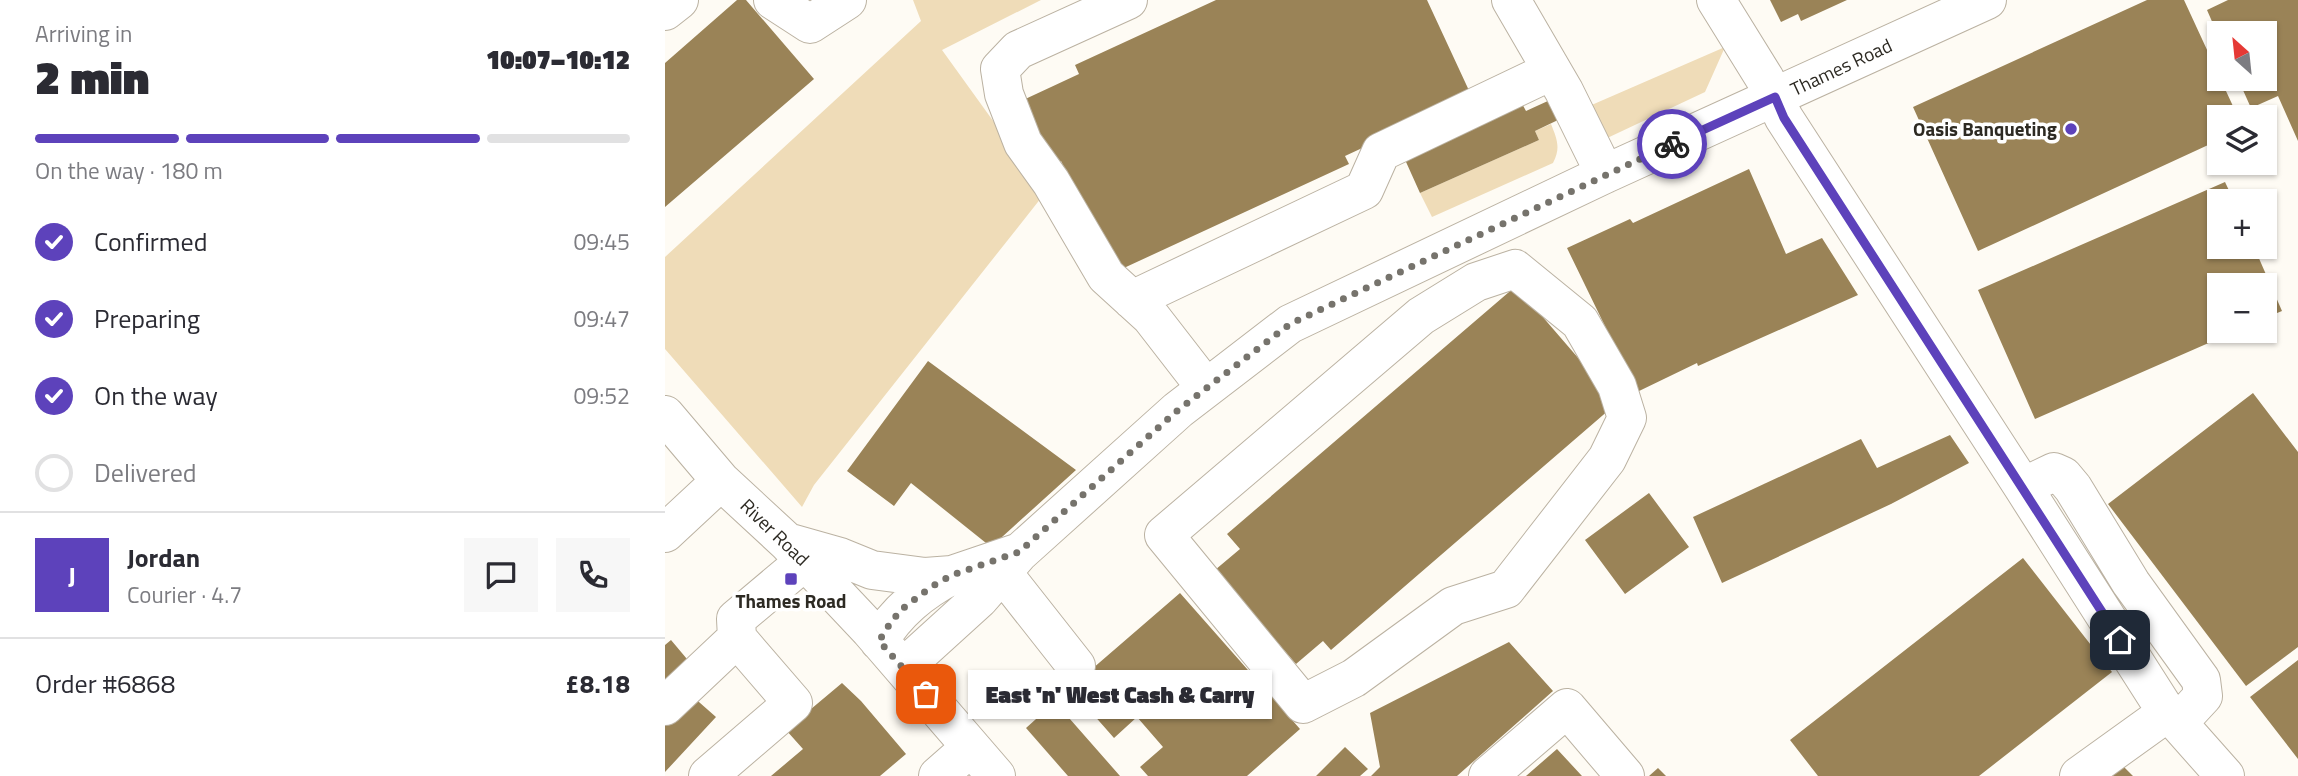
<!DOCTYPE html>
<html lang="en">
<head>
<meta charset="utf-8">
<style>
	body { margin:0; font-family:"Titillium Web",sans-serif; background:#f7f7f7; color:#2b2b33; height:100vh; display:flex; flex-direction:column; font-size:26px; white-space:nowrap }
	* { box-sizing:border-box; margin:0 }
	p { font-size:23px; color:#7c7c81 }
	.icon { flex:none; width:38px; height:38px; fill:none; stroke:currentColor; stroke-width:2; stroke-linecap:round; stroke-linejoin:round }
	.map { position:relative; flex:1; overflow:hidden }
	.details { display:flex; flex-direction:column; background:#fff; width:665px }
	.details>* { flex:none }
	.needle { width:46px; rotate:333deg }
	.buttons { position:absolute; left:1542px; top:21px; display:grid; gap:14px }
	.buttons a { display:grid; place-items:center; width:70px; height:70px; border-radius:0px; background:#fff; box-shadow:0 2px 5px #0004; font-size:35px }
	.pin { position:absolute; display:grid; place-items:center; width:60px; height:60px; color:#fff; margin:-30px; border-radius:14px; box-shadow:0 4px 10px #0006 }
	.courier { position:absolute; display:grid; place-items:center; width:70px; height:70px; margin:-35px; border:5px solid #5d42bb; border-radius:50%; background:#fff; color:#222; box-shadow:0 2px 9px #0007 }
	.bubble { position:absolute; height:49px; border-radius:0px; background:#fff; box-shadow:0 2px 5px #0004; font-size:23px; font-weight:800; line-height:49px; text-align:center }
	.head em { font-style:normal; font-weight:800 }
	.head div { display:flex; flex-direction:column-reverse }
	.head { display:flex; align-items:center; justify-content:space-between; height:119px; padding:0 35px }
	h1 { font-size:46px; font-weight:800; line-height:52px }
	.bar { display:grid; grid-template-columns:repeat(4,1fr); gap:10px 7px; align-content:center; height:84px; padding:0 35px }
	.bar i { height:9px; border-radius:5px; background:#e1e1e2 }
	.bar .selected { background:#5d42bb }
	.bar p { grid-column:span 4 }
	.line { display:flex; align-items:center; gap:18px; padding:0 35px; border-top:2px solid #e1e1e2 }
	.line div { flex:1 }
	.round { display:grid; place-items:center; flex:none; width:74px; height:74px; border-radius:0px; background:#f7f7f7 }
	ol { padding:0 35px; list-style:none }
	li { display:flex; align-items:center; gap:21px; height:77px }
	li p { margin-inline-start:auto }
	li .icon { padding:7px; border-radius:50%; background:#5d42bb; color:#fff; stroke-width:4 }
	li:last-child { color:#7c7c81 }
	li i { width:38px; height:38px; border:4px solid #e1e1e2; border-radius:50% }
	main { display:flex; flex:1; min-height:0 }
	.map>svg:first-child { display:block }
	.green { fill:#efdcb8 }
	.building { fill:#9a8357 }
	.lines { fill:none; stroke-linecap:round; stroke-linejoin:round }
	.minor-casing { stroke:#bbb2a2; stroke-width:40 }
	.minor { stroke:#fff; stroke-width:38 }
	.done { stroke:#76736c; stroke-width:7; stroke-dasharray:0 12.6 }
	.route { stroke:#5d42bb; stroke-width:9 }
	.poi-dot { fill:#5d42bb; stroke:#fff; stroke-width:2.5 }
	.labels { text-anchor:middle; stroke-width:7; stroke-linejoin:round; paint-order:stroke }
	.street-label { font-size:19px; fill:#2d2a23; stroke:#fff }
	.poi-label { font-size:19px; font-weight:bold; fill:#2d2a23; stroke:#fff; text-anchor:end }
</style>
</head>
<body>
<main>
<section class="details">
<div class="head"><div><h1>2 min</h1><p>Arriving in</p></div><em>10:07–10:12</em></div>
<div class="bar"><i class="selected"></i><i class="selected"></i><i class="selected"></i><i></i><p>On the way · 180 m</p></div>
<ol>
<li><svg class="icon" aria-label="check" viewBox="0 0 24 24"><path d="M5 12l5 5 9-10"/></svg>Confirmed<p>09:45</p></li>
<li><svg class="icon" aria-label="check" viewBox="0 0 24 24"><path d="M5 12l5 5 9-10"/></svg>Preparing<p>09:47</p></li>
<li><svg class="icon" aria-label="check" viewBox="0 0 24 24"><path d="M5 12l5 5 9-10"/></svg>On the way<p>09:52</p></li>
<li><i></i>Delivered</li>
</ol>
<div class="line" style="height:126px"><b class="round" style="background:#5d42bb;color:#fff">J</b><div><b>Jordan</b><p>Courier · 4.7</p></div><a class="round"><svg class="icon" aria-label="chat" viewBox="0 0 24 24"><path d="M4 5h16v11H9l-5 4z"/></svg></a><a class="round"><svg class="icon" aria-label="phone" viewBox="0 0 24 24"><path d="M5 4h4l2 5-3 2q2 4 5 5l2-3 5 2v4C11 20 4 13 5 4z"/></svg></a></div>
<div class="line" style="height:91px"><div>Order #6868</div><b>£8.18</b></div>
</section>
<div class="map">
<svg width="1633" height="776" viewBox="0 0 1633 776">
	<rect width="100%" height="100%" fill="#fefbf4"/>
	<path class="green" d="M248,0H376L277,50L380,193L149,485L137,507L0,349V257L256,21Z
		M1060,47L1040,92L938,140L922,107Z
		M886,124C892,139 896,148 888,163L767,217L755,193L874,140L870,131Z"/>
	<path class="building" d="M72,0H81L149,79L0,207V63Z
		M551,0H762L807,97L680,156L684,164L448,273L396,161L386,166L356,101L414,74L410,65Z
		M1105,0H1182L1136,21L1133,14L1116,22Z
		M1482,0H1519L1573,117H1554V140L1313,251L1248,107Z
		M1563,0H1633V141L1613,96L1586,108L1573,79H1600V33H1552L1542,10Z
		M855,100L861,111L885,100L893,120L870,131L874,140L755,193L737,153Z
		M1084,169L1121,254L1157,238L1193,295L1033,366L1032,363L972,392L902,248L965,219L968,223Z
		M1560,182L1569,201H1554V247H1589L1617,311L1600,318V285H1554V331H1571L1370,419L1313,290Z
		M851,286L952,403L666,650L658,641L631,664L550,570L575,549L562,534Z
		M263,361L411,470L326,547L246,483L229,506L182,471Z
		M1588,393L1633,452V647L1581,686L1443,504Z
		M1285,435L1304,463L1226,504L1057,583L1028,517L1196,439L1212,468Z
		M984,493L1024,547L960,594L920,540Z
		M1358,558L1447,672L1314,776H1153L1125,740Z
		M515,593L635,729L582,776H483L475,767L498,747L472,717L449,738L405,688Z
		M6,640L27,665L0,688V645Z
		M844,642L888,691L792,776H706L715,767L705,713Z
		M1633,660V759L1585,697Z
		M177,683L196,701L241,754L215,776H106L138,749L121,730Z
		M26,695L51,717L0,772V724Z
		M390,702L455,776H403L361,728Z
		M680,747L703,769L695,776H651Z
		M892,749L917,776H861Z
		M1451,759L1468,776H1433Z
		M993,768L1001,776H984Z"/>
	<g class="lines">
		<defs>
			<path id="minor" d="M108,0L145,24L182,0
				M463,0L353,50L335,69L339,94L358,143L386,182L441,276L486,317L541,388
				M846,0L899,91L940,174
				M1051,0L1100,79L1119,118L1358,487L1497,705L1560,776
				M0,11L14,0
				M850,269L915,322L952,386L962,418L942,459L841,589L788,606L689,678L638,704L499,535L756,316L811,282Z
				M467,300L699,190L716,152L886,71
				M0,415L56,481L122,542L205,630L331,776
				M1358,487L1389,472L1398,476L1408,488L1466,583L1536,680L1538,696L1513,723
				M0,533L56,481
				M122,542L175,557L207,570L260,577L287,575L352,553
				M337,572L411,666
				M214,641C232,611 256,592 287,575
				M238,668L314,599L354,553L513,410L625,324L940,174L1322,0
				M0,706L72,638
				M43,776L128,703L72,638L71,619L140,561
				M273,776L306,747
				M823,776L902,708L960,776
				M1414,776L1503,712"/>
		</defs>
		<use href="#minor" class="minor-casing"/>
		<use href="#minor" class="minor"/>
	</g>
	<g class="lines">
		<path class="done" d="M261,694L214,641L226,622L237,609L266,587L287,575L354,552L513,410L625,324L1007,144"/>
		<path class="route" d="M1007,144L1110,97L1119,118L1455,640"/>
	</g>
	<g class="poi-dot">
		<circle cx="1406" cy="129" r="7"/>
		<rect x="119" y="572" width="14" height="14" rx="3.5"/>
	</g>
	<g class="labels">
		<g class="street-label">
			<text transform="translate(1176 67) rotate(-25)" y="7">Thames Road</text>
			<text transform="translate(110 532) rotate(44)" y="7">River Road</text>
		</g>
		<g class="poi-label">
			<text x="1392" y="136">Oasis Banqueting</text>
			<text x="126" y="608" text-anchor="middle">Thames Road</text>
		</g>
	</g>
</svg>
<div class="buttons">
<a><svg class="needle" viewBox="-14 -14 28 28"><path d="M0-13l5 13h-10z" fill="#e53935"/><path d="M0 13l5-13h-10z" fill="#7c7c81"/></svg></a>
<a><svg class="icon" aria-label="layers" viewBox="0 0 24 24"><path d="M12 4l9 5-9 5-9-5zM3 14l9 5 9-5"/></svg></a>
<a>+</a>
<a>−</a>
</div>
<div class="pin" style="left:261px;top:694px;background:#ea580c"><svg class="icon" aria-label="bag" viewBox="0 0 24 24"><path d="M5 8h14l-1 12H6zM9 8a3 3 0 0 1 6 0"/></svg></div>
<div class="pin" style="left:1455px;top:640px;background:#1f2937"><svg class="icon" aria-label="home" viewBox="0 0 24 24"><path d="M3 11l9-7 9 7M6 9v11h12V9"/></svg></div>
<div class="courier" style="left:1007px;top:144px"><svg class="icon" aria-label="bike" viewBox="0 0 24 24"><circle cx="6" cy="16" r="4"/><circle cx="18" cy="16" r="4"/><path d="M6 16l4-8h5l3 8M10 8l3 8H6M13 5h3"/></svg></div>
<div class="bubble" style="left:303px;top:670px;width:304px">East 'n' West Cash &amp; Carry</div>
</div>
</main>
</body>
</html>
